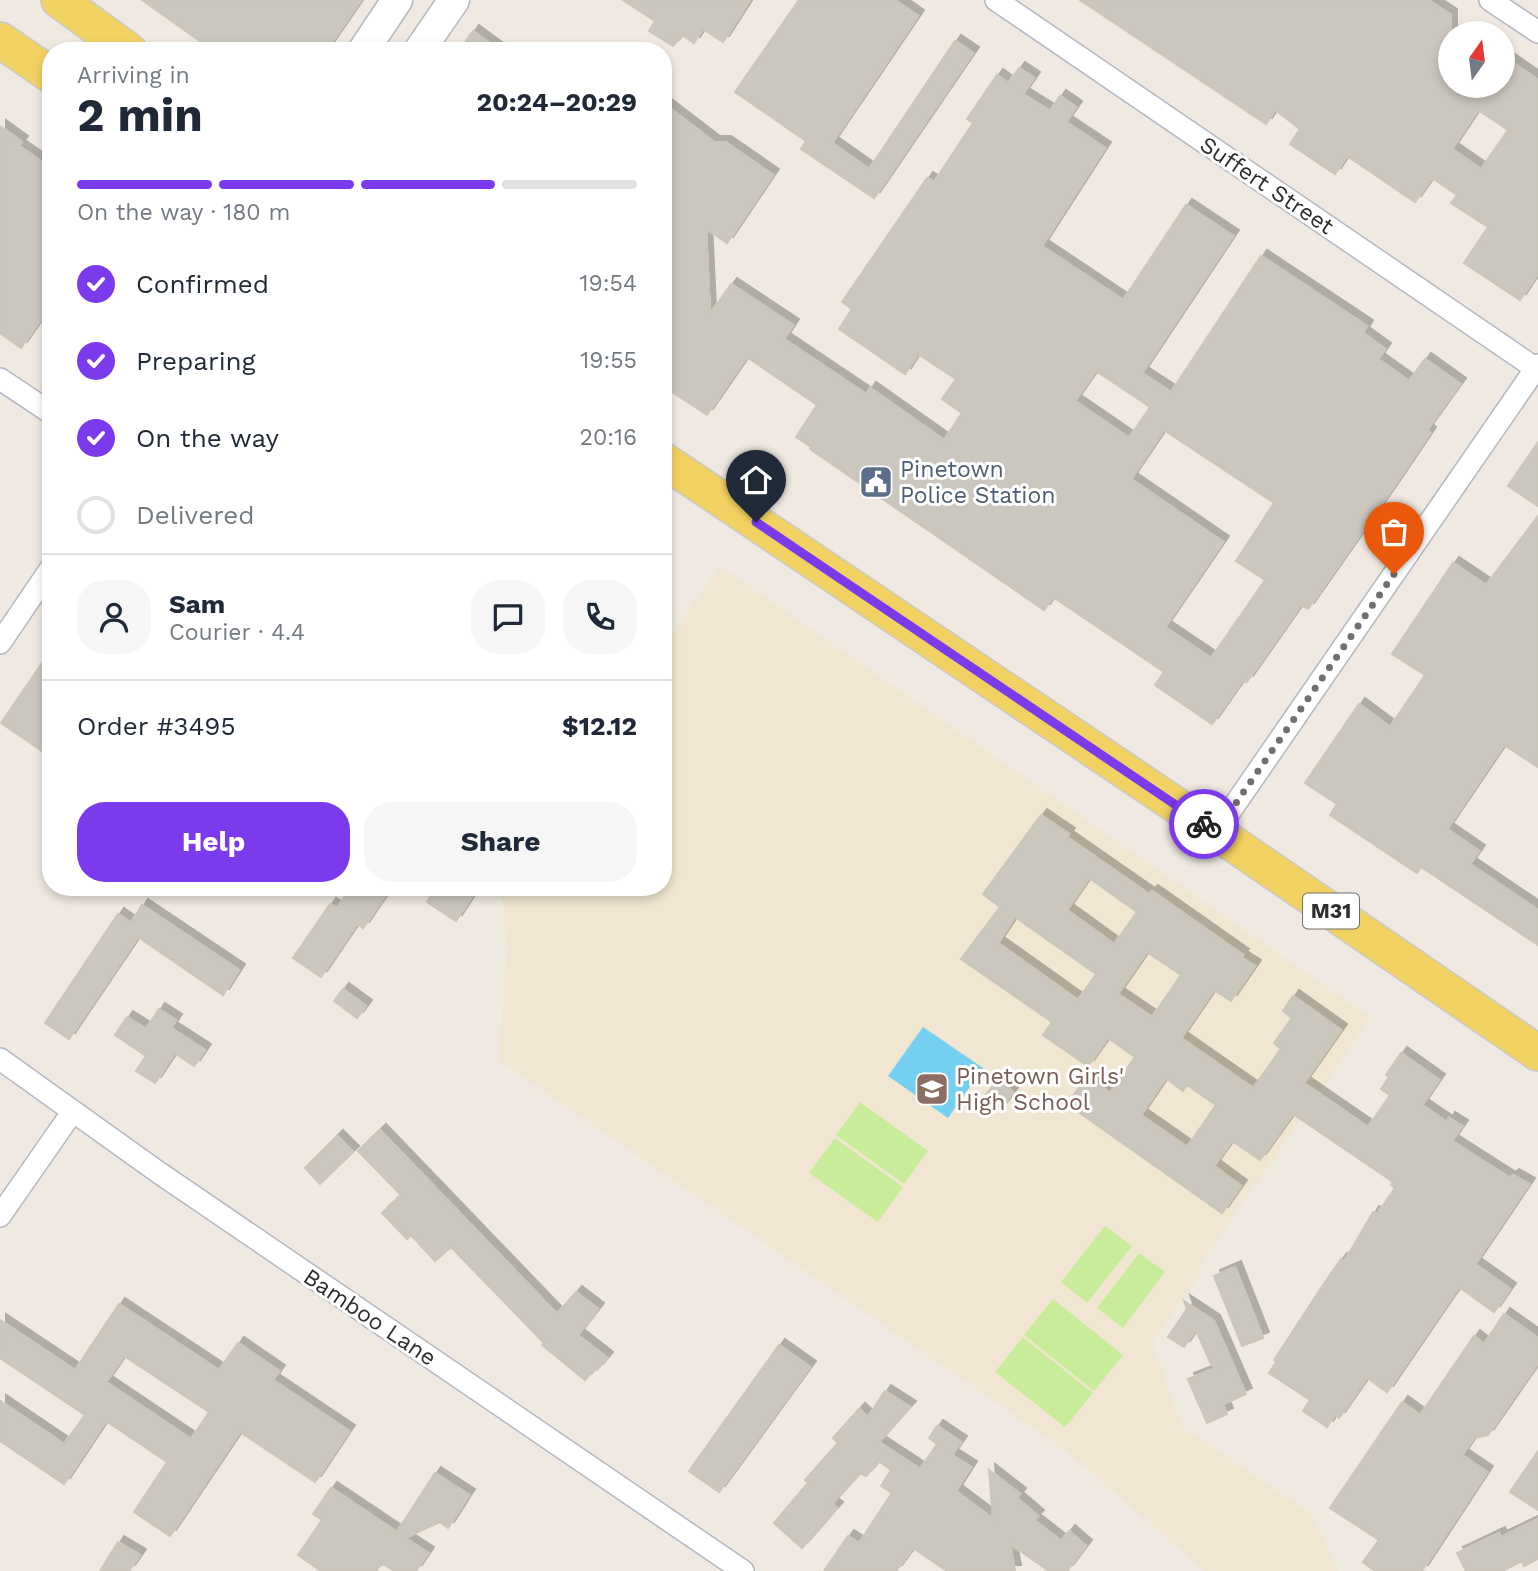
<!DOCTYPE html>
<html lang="en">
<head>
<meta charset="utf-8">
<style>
	body { margin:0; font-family:"Work Sans",sans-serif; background:#f6f6f7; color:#1f2937; height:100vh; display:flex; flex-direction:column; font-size:26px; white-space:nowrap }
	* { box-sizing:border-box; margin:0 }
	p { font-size:23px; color:#747a83 }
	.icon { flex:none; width:38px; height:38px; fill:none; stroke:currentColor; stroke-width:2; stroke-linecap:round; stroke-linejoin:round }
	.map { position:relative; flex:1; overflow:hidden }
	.drawer { position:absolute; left:42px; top:42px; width:630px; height:854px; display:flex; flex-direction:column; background:#fff; border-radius:28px; box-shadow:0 4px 10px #0003 }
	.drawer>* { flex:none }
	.needle { width:46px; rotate:14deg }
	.tools { position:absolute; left:1438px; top:21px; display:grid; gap:14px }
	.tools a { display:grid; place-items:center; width:77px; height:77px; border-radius:50%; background:#fff; box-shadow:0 4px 10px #0003; font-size:35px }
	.pin { position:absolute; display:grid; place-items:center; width:60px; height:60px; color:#fff; margin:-72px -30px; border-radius:50% 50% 50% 0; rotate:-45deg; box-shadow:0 0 7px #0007 }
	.pin .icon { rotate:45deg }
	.courier { position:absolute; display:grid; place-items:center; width:70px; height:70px; margin:-35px; border:5px solid #7c3aed; border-radius:50%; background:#fff; color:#222; box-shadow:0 2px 9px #0007 }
	.overview em { font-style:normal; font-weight:700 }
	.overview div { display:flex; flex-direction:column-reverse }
	.overview { display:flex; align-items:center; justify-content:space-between; height:119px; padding:0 35px }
	h1 { font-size:46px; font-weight:700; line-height:52px }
	.bar { display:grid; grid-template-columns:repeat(4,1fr); gap:10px 7px; align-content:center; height:84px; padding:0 35px }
	.bar i { height:9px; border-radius:5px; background:#e0e1e3 }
	.bar .on { background:#7c3aed }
	.bar p { grid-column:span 4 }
	.line { display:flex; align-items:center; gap:18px; padding:0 35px; border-top:2px solid #e0e1e3 }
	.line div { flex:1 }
	.round { display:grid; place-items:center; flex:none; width:74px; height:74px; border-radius:28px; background:#f6f6f7 }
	ol { padding:0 35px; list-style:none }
	li { display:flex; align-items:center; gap:21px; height:77px }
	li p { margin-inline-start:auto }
	li .icon { padding:7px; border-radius:50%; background:#7c3aed; color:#fff; stroke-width:4 }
	li:last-child { color:#747a83 }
	li i { width:38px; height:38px; border:4px solid #e0e1e3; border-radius:50% }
	.button { display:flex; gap:14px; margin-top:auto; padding:14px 35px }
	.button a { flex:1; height:80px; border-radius:28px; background:#7c3aed; color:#fff; font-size:28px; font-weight:700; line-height:80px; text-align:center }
	.button a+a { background:#f6f6f7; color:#1f2937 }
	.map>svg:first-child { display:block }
	.education { fill:#f0e6d1 }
	.pitch { fill:#c9ec9a }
	.water { fill:#75cff0 }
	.building { fill:#cbc7bf; stroke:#cbc5ba; stroke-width:2; fill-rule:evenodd; filter:url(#shadow) }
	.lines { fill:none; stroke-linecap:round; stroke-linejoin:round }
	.minor-casing { stroke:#b4b7c1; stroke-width:24 }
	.secondary-casing { stroke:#b4b7c1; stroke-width:33 }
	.primary-casing { stroke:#c9c9c9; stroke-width:38 }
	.minor { stroke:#fff; stroke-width:21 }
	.secondary { stroke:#fff; stroke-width:30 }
	.primary { stroke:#f2d163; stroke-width:35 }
	.done { stroke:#726f6d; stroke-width:7; stroke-dasharray:0 12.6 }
	.route { stroke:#7c3aed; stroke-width:9 }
	.labels { text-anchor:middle; stroke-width:6; stroke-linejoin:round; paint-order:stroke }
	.shield { fill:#fff; stroke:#6d6d6d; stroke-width:2 }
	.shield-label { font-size:21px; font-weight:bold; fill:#2e2e2e }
	.street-label { font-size:23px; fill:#2e2e2e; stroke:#fff }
	.service-label { font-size:23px; fill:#4e5e75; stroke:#fff; text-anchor:start }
	.education-label { font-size:23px; fill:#785e54; stroke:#fff; text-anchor:start }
</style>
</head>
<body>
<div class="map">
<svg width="1538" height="1571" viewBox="0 0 1538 1571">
	<defs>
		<filter id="shadow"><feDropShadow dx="6" dy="-6" stdDeviation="0" flood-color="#0004"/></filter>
	</defs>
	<rect width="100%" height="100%" fill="#efe9e1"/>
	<path class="education" d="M720,566L1371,1018L1202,1262L1200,1276L1152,1342L1182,1427L1313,1515L1338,1571H1205L1068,1452L499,1060L507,948L501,887H663V646Z"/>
	<path class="pitch" d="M860,1102L928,1151L904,1184L836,1135Z
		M835,1138L903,1187L878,1222L809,1173Z
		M1105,1226L1132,1246L1087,1303L1061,1282Z
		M1139,1253L1165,1272L1123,1328L1097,1308Z
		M1053,1299L1123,1355L1094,1391L1024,1335Z
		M1023,1337L1093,1393L1065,1427L995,1372Z"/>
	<path class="water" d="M923,1027L983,1068L948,1118L888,1076Z"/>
	<path class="building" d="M142,0H361L326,51H214Z
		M623,0H750L723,42L703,29L694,43L682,35L673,46L649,31L655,21Z
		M799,0H895L918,16L832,143L869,169L955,41L973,53L874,198L801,149L806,141L735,92Z
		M1080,0H1428L1451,15V86H1503V56L1538,80V273L1520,300L1464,263L1488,227L1451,203L1457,195L1432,178L1415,202L1347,156L1335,174L1290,144L1300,129L1275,110L1266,124ZM1478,110L1508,130L1481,169L1452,149Z
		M473,31L500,51H459Z
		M1019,68L1034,78L1023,94L1050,111L1060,96L1076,107L1066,122L1105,148L1042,246L1123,300L1186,205L1233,236L1142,373L1171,392L1261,256L1367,326L1363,333L1385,349L1378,359L1409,381L1425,359L1460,384L1427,430L1430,433L1393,488L1308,609L1301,605L1247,682L1243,680L1212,724L1155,685L1164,672L1053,597L1044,610L810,449L811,447L796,437L817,405L747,357L707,415L663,386V103L714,142H725L773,175L727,243L706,229L710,314L731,284L793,325L784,339L866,394L870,388L944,440L962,413L942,399L956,379L918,354L905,374L839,329L852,309L842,302L927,178L934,182L973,123L967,119L997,75L1008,83ZM1096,371L1150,407L1129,438L1075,401ZM1164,430L1274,503L1236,561L1265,580L1211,658L1165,627L1223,542L1131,479Z
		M0,126L22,142L19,146L51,168V305L21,348L0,333Z
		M1538,442V506L1508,486Z
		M1538,516V767L1504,745L1447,829L1479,851L1470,864L1538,910V945L1421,867L1417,873L1330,815L1337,804L1305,783L1359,704L1390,727L1425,675L1392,654L1453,563L1486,585Z
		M51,650V757L1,723Z
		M1041,815L1069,834L1067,837L1149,894L1152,891L1243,955L1241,957L1255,966L1231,1001L1214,990L1181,1038L1253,1088L1281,1049L1274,1043L1292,1018L1283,1011L1293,996L1341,1030L1304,1083L1368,1127L1390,1095L1381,1089L1389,1077L1386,1075L1401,1053L1439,1080L1422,1105L1447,1122L1449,1118L1462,1126L1452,1141L1510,1178L1513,1175L1529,1184L1475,1264L1510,1289L1494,1312L1459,1287L1387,1392L1367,1378L1339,1418L1335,1415L1327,1427L1303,1411L1310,1400L1269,1373L1276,1362L1274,1360L1323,1285L1341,1259L1344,1262L1373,1212L1377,1214L1395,1188L1391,1185L1393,1182L1293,1114L1260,1160L1232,1141L1214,1166L1241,1186L1222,1213L1067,1104L1087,1077L1110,1093L1135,1057L1108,1038L1088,1066L1043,1035L1052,1022L961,959L1000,907L983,894ZM1089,878L1137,912L1114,944L1067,910ZM1015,917L1096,974L1078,1000L998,943ZM1147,952L1181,975L1152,1017L1118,994ZM1166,1078L1183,1091L1187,1085L1216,1105L1187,1147L1141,1115Z
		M351,887H391L363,928L357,924L321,977L293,958L330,904L337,908Z
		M437,887H478L456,921L427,902Z
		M142,905L239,970L223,995L138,937L69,1039L45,1023L118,914L131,923Z
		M343,989L366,1006L357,1018L334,1001Z
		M159,1009L176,1020L171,1028L205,1050L194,1066L175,1053L155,1083L136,1071L146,1056L115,1035L127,1017L146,1029Z
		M997,1080L1013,1092L1001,1108L985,1096Z
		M380,1130L557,1314L576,1292L598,1309L578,1335L607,1358L597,1370L595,1368L585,1380L542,1345L544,1343L451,1247L435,1261L411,1235L407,1239L382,1213L401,1195L358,1151Z
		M337,1136L353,1152L320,1184L305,1168Z
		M1235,1267L1263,1338L1242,1346L1214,1276Z
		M1184,1301L1214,1321L1246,1394L1223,1404L1227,1414L1207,1423L1188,1379L1216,1368L1211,1364L1196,1330L1184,1347L1168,1337L1187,1309Z
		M119,1304L219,1370L238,1343L279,1371L273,1380L349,1431L315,1482L240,1432L170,1536L134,1512L167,1462L106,1421L64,1484L0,1441V1401L64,1444L85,1415L0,1358V1320L75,1370ZM124,1356L209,1412L191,1439L106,1382Z
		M1504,1314L1538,1338V1363L1488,1435L1474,1438L1462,1455L1487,1472L1422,1571H1375L1363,1562L1379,1540L1330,1508L1402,1402L1420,1415L1474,1336L1484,1344Z
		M779,1345L810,1367L719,1492L689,1471Z
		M885,1391L910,1407L879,1442L920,1469L937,1444L929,1438L937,1426L961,1442L952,1455L971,1467L956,1491L993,1519L989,1470L1020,1494L1017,1498L1038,1516L1034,1520L1061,1541L1069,1531L1086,1546L1067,1571H1049L1010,1544L1015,1571H947L913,1548L896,1571H824L848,1536L859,1543L892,1493L881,1486L891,1470L879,1461L866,1476L860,1473L832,1504L837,1508L802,1548L774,1523L808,1483L805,1480L838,1443L833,1438L859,1409L868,1417Z
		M1538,1451V1510L1510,1492Z
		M435,1473L469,1495L448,1528L440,1522L405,1538L428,1553L416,1571H394L382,1563L376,1571H321L298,1555L322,1520L313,1514L331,1488L397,1532Z
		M1538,1519V1559L1524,1566L1522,1561L1502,1571H1466L1457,1553L1499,1533L1501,1537Z
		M118,1542L140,1555L129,1571H100Z"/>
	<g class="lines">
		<defs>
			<path id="minor" d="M996,0L1538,370
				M1490,0L1538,32
				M0,379L51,413
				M0,643L51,568
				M1216,832L1538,365
				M0,1059L158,1172L743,1571
				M0,1216L73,1111"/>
			<path id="secondary" d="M363,51L397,0
				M419,51L454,0"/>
			<path id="primary" d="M59,0L129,51
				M0,40L51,75
				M663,460L1216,832L1538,1053"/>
		</defs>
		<use href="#minor" class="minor-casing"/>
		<use href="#secondary" class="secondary-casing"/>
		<use href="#primary" class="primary-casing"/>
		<use href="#minor" class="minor"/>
		<use href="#secondary" class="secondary"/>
		<use href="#primary" class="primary"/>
	</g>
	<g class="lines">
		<path class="done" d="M1204,824L1216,832L1394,574"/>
		<path class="route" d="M756,522L1204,824"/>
	</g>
	<defs>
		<symbol id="civic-square" viewBox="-11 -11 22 22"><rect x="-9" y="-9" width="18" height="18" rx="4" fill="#5c6f8a" stroke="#fff"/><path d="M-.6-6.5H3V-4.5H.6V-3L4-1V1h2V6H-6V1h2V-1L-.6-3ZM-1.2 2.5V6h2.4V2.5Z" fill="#fff"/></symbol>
		<symbol id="school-square" viewBox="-11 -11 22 22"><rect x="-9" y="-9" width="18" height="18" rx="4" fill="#8d6e63" stroke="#fff"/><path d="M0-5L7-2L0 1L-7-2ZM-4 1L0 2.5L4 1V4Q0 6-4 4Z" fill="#fff"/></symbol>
	</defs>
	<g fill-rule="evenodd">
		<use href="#civic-square" x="857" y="463" width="38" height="38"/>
		<use href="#school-square" x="913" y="1070" width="38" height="38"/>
	</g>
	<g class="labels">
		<rect class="shield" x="1303" y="893.5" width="56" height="35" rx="5"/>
		<g class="shield-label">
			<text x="1331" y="918">M31</text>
		</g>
		<g class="street-label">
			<text transform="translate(1267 185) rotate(34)" y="8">Suffert Street</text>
			<text transform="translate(370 1317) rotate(34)" y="8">Bamboo Lane</text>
		</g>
		<g class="service-label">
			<text x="900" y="477">Pinetown<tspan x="900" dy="26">Police Station</tspan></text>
		</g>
		<g class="education-label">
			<text x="956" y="1084">Pinetown Girls'<tspan x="956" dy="26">High School</tspan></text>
		</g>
	</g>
</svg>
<div class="tools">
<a><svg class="needle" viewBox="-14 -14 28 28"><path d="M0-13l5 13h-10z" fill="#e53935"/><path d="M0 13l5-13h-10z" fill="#747a83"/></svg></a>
</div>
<div class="pin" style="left:1394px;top:574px;background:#ea580c"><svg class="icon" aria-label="bag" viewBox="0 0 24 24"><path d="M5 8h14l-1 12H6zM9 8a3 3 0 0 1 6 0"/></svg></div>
<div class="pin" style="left:756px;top:522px;background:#1f2937"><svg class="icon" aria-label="home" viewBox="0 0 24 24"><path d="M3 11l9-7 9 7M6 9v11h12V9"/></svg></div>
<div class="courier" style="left:1204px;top:824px"><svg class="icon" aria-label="bike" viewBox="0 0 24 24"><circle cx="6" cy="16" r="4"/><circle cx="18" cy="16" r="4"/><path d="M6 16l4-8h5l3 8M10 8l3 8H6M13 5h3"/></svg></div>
<section class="drawer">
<div class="overview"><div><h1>2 min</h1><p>Arriving in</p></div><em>20:24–20:29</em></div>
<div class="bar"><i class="on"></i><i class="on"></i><i class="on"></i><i></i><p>On the way · 180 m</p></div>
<ol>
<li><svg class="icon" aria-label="check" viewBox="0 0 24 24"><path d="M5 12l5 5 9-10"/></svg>Confirmed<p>19:54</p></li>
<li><svg class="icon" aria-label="check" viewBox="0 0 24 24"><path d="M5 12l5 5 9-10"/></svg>Preparing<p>19:55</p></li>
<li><svg class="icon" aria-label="check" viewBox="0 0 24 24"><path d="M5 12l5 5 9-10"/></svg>On the way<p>20:16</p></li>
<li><i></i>Delivered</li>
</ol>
<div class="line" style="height:126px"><a class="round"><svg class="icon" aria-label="person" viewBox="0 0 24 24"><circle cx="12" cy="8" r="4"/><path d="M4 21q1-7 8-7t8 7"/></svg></a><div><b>Sam</b><p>Courier · 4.4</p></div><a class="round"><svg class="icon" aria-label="chat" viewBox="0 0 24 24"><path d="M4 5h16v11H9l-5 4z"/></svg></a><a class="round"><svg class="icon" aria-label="phone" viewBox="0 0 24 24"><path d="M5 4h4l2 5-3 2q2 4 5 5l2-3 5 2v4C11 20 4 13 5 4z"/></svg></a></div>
<div class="line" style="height:91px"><div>Order #3495</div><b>$12.12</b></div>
<div class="button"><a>Help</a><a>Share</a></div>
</section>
</div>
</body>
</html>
